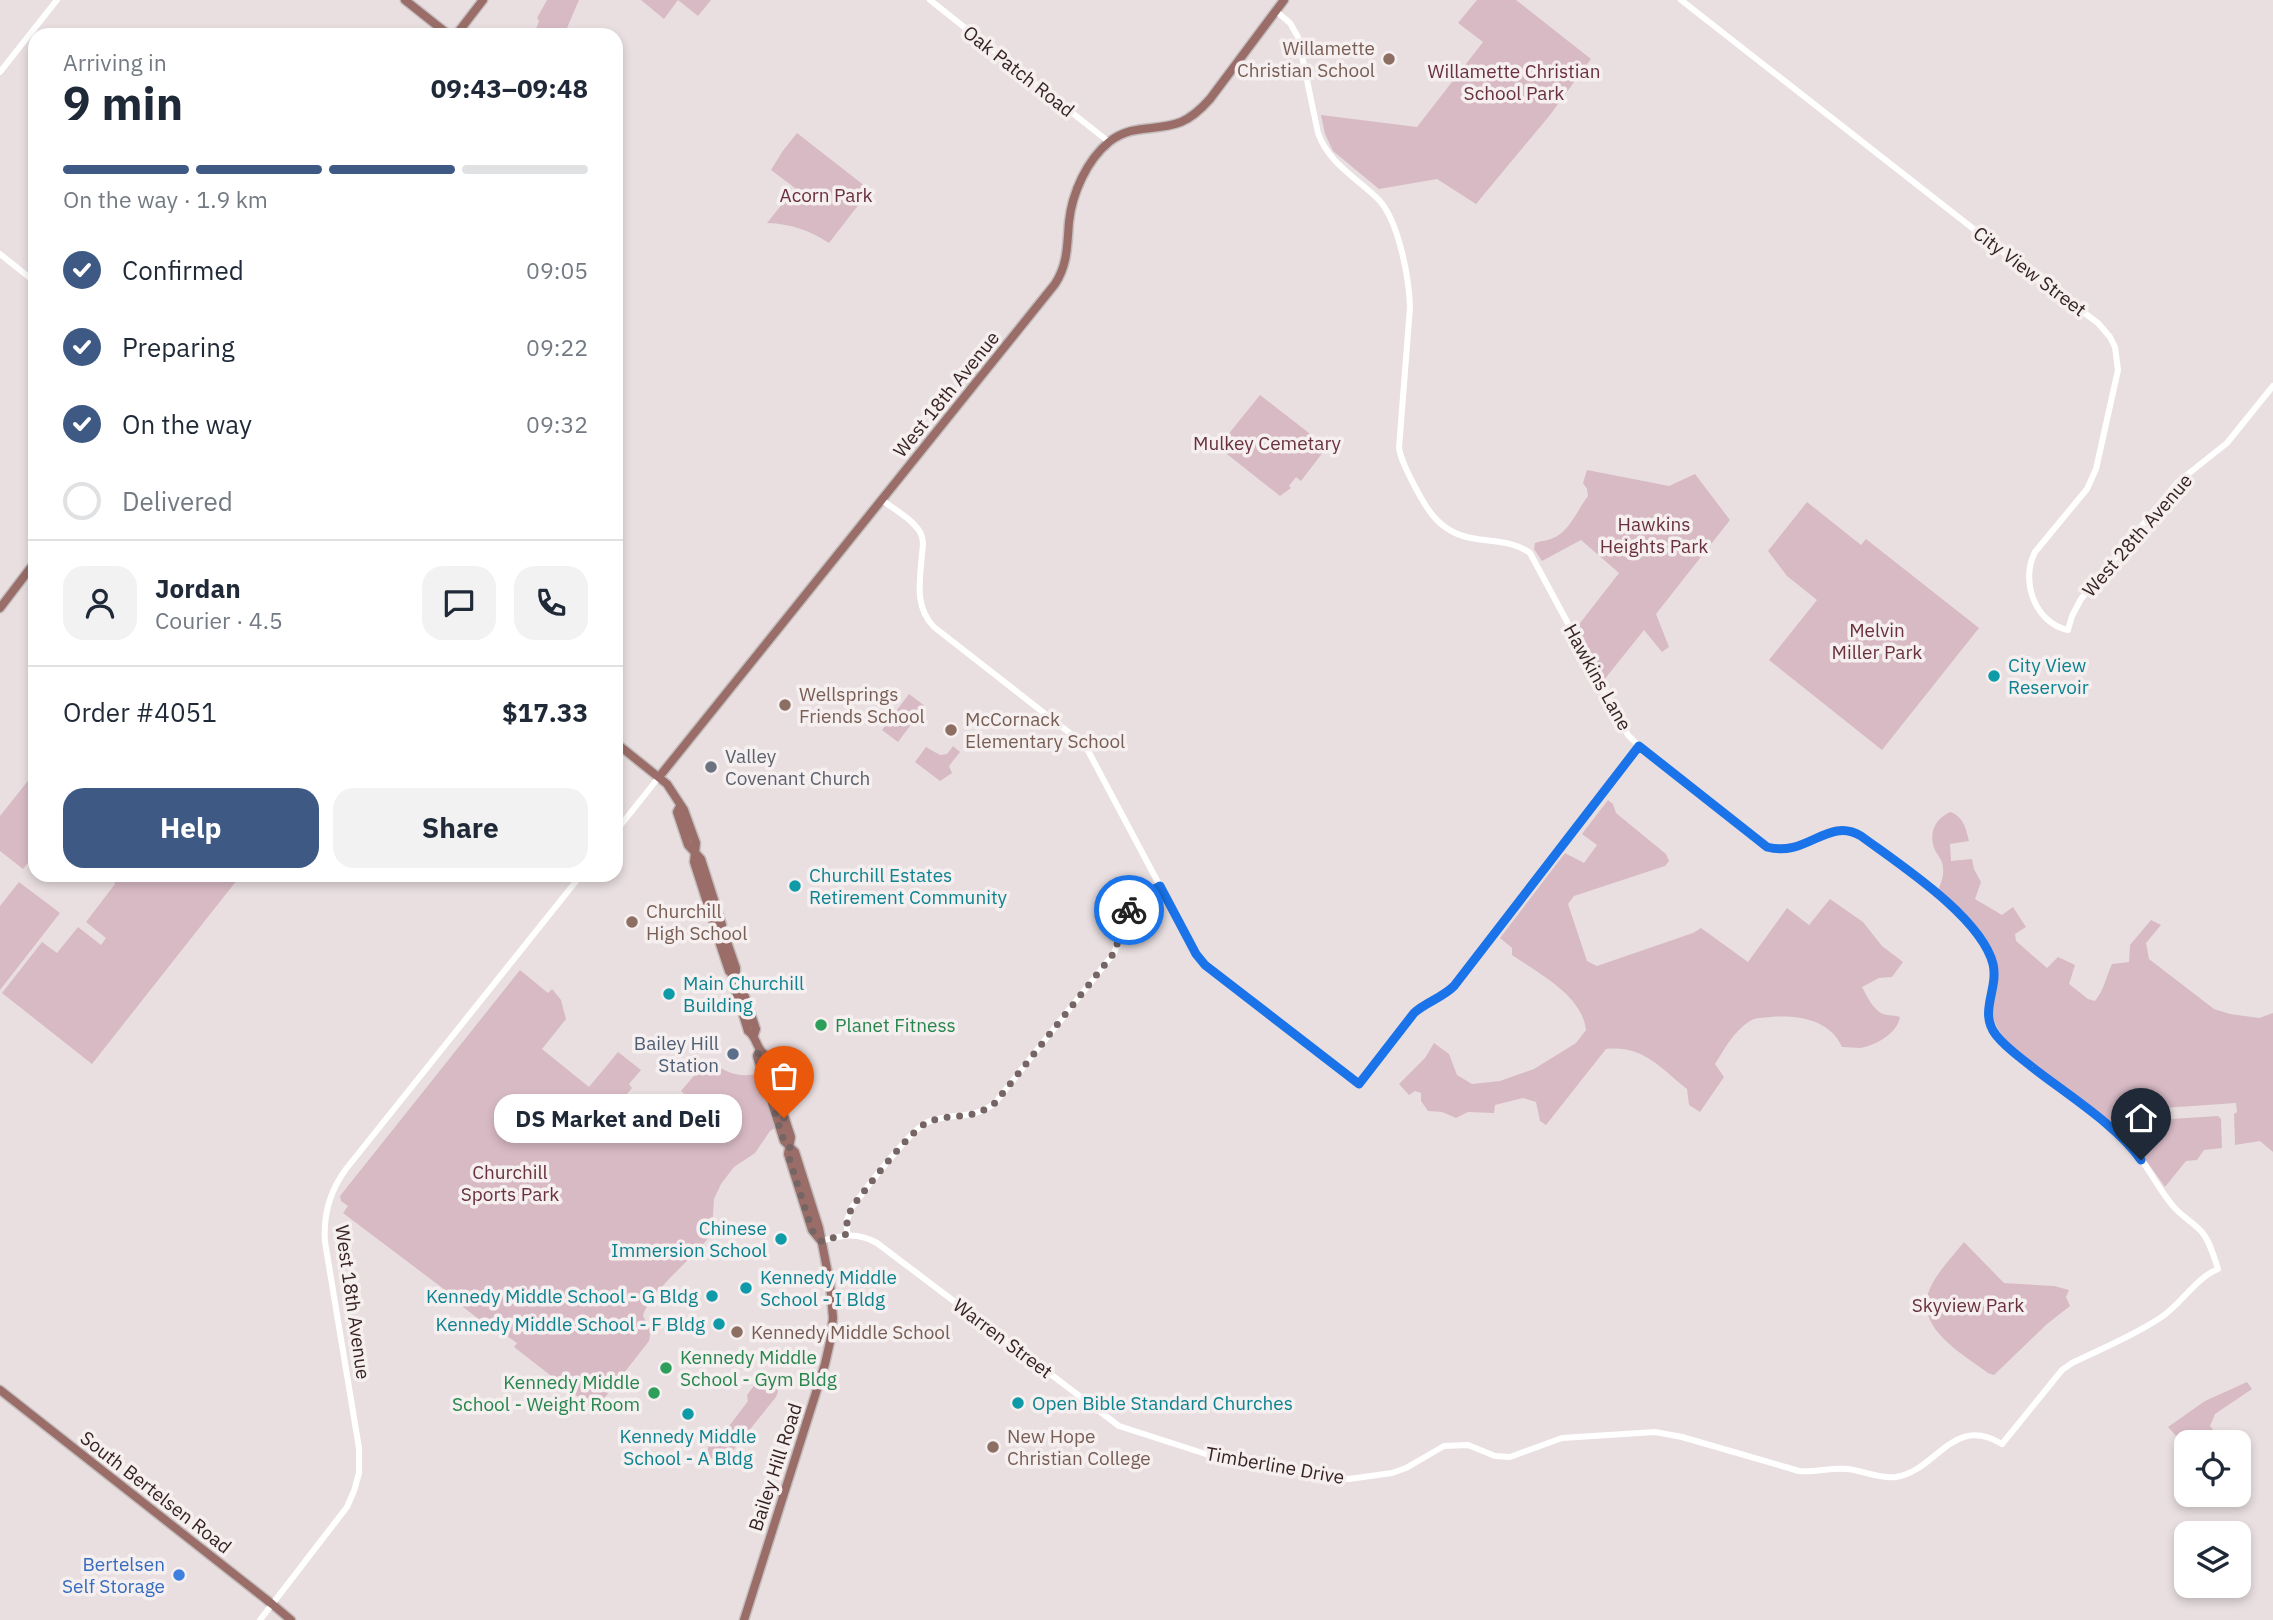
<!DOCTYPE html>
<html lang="en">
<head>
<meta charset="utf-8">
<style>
	body { margin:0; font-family:"IBM Plex Sans",sans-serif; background:#f2f2f3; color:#1f2937; height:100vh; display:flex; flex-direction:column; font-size:26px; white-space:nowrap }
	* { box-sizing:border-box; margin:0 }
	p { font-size:23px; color:#747a83 }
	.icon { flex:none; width:38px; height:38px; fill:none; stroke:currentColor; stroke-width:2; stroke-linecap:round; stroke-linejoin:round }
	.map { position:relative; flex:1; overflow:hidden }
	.details { position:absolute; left:28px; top:28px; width:595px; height:854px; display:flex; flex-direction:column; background:#fff; border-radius:21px; box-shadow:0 4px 10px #0003 }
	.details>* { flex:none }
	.fabs { position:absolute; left:2174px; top:1430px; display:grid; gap:14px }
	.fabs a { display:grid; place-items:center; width:77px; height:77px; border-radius:14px; background:#fff; box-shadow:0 4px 10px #0003; font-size:35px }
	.pin { position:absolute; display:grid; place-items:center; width:60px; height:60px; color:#fff; margin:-72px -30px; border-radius:50% 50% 50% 0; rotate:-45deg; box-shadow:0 0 7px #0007 }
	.pin .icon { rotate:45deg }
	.courier { position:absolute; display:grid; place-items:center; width:70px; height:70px; margin:-35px; border:5px solid #1a73e8; border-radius:50%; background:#fff; color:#222; box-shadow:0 2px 9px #0007 }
	.bubble { position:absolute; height:49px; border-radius:21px; background:#fff; box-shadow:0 4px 10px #0003; font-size:23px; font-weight:800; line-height:49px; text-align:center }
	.summary em { font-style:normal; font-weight:800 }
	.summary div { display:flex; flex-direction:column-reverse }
	.summary { display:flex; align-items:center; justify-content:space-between; height:119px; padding:0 35px }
	h1 { font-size:46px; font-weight:800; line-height:52px }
	.bar { display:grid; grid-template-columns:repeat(4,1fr); gap:10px 7px; align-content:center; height:84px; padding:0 35px }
	.bar i { height:9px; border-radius:5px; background:#e0e1e3 }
	.bar .selected { background:#3e5a84 }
	.bar p { grid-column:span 4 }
	.line { display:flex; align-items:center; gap:18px; padding:0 35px; border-top:2px solid #e0e1e3 }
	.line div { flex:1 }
	.round { display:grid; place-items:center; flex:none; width:74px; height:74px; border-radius:21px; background:#f2f2f3 }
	ol { padding:0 35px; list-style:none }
	li { display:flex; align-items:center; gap:21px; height:77px }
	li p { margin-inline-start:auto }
	li .icon { padding:7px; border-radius:50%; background:#3e5a84; color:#fff; stroke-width:4 }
	li:last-child { color:#747a83 }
	li i { width:38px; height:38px; border:4px solid #e0e1e3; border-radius:50% }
	.cta { display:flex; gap:14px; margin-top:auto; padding:14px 35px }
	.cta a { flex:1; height:80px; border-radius:21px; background:#3e5a84; color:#fff; font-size:28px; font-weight:800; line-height:80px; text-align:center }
	.cta a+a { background:#f2f2f3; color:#1f2937 }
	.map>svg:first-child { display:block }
	.green { fill:#d8bac5 }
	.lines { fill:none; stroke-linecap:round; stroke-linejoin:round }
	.major-casing { stroke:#c3bdbd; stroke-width:11 }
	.minor { stroke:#fff; stroke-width:6 }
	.major { stroke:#9a6d68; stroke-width:8 }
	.done { stroke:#756564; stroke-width:7; stroke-dasharray:0 12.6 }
	.route { stroke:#1a73e8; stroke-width:9 }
	.education-dot { fill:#8d6e63; stroke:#f6eff0; stroke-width:2.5 }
	.culture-dot { fill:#0f9aa8; stroke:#f6eff0; stroke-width:2.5 }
	.worship-dot { fill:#6b7280; stroke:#f6eff0; stroke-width:2.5 }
	.leisure-dot { fill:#2e9e5b; stroke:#f6eff0; stroke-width:2.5 }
	.service-dot { fill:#5c6f8a; stroke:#f6eff0; stroke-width:2.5 }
	.shop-dot { fill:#3f7fe0; stroke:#f6eff0; stroke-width:2.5 }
	.labels { text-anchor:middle; stroke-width:7; stroke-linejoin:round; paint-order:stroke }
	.education-label { font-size:19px; fill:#785e54; stroke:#f6eff0; text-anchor:start }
	.street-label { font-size:19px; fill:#372422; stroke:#f6eff0 }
	.park-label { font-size:19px; fill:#69313f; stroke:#f6eff0 }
	.culture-label { font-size:19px; fill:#0d838f; stroke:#f6eff0; text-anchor:start }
	.worship-label { font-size:19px; fill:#5b616d; stroke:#f6eff0; text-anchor:start }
	.leisure-label { font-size:19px; fill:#27864d; stroke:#f6eff0; text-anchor:start }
	.service-label { font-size:19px; fill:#4e5e75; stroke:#f6eff0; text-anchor:end }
	.shop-label { font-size:19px; fill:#366cbe; stroke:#f6eff0; text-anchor:end }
</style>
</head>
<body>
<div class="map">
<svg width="2273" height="1620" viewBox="0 0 2273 1620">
	<rect width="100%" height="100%" fill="#e9dfe0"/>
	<path class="green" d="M547,0H579L564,35H534L539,21L537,18Z
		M641,0H711L698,16L678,0L664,19Z
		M1477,0H1516L1591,59L1550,115L1476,204L1437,179L1379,189L1333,151L1325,134L1321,115L1417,127L1483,42L1458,23Z
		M797,133L870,190L829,243C809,230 791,224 767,223L795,188L771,170L782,152Z
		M1260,395L1327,447L1301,481L1296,477L1289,486L1291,488L1280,496L1218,447Z
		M1587,470L1669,486L1695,474L1730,520L1656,614L1669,647L1662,652L1644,630L1604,680L1577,627L1619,573L1581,540L1542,561L1534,549L1535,543C1540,541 1545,541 1551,539C1570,532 1577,510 1588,496L1587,489L1583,483Z
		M1807,502L1861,545L1866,539L1979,628L1882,750L1769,660L1817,600L1787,576L1768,551Z
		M909,694L925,706L898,742L882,730Z
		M953,746L960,752L949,766L952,773L940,781L915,762L926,747L940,755L947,754Z
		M35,772V854L23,869L0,851V816Z
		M1608,800L1613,804L1616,813L1666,854L1669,861L1665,866L1574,896L1568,904L1587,961L1597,966L1693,933L1701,928L1748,962L1787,908L1809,925L1830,899L1863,922L1882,946L1903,962L1892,977L1879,978L1862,987C1867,996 1873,1010 1883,1014C1889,1016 1895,1015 1900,1017C1898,1033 1875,1046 1860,1048C1854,1048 1849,1047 1842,1047C1830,1020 1799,1015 1771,1017C1764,1018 1756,1017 1750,1021C1734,1031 1725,1048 1715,1064L1724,1077L1700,1112L1689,1105L1687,1089C1659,1067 1643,1045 1606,1049L1546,1125L1540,1121L1536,1102L1523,1098L1495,1105L1494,1113L1468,1112L1456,1118L1442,1112L1428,1111L1421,1101V1093L1415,1091L1409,1095L1399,1084L1425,1058L1434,1043L1449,1054L1457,1075L1472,1084L1500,1081L1534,1069L1576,1043L1586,1030C1582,995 1539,974 1512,955V948L1500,938L1565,853L1584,863L1597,845L1582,834Z
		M1950,812C1963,816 1966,828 1969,841L1950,844L1951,861L1972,859L1974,869L1981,882L1975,899L2002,915L2013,907L2026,927L2015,934L2016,941L2047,968L2058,957L2075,965L2069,984L2088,999L2095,1001C2104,990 2106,977 2112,964L2129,962L2130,945L2151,920L2161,925L2146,943L2149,959L2214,1009L2230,1014L2259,1018L2273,1013V1152L2260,1141L2235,1145L2234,1114L2237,1112L2236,1103L2134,1110L2125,1114L2117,1123H2111C2086,1104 2008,1052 1997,1027C1988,1011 1996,997 1998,980C2001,943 1965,911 1938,890C1941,883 1944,876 1943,868C1943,860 1937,855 1934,848C1929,832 1935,819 1950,812Z
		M113,875H241L92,1064L2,993L42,942L57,953L78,927L101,945L106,938L86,922L115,884Z
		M19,882L60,913L0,990V906Z
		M520,970L548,993L552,989L561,1000L566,1019L542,1049L589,1087L618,1052L641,1070L629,1084L632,1088L613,1111L637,1131L657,1106L679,1123L695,1103L681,1091L708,1059C724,1072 739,1079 759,1073L775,1128L770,1131L755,1153L734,1167L721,1184L714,1199L712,1230L709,1237C693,1258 649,1293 643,1316L651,1330L649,1341L595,1410L514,1347L517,1343L504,1334L501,1337L452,1298L453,1296L343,1213L348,1206L341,1201L340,1196Z
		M2218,1116L2221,1119L2222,1148L2204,1150L2197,1160L2186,1161L2165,1187L2126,1132L2133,1123L2139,1121Z
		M1964,1242L2004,1283L2054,1286L2069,1290L2066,1297L2070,1306L2047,1324L1994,1375L1988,1373C1962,1353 1911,1327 1931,1286C1939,1270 1953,1256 1964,1242Z
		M765,1378H769L776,1383L778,1392L776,1397L726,1459C713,1465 701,1453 712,1440L717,1442L748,1401L747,1395L758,1380Z
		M2247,1382L2252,1389L2215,1414L2210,1426L2223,1442H2186V1447L2168,1427L2205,1401Z"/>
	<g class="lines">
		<defs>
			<path id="major" d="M405,0L449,35
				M456,35L483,0
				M0,608L35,562
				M616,743L667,784L684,810L696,843L694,862L715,927L727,942L736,968L735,988L748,1031C757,1037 756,1048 764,1054L791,1137L788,1154L812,1230L821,1241
				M659,777L1055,284C1068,264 1067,245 1069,222C1072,193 1087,160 1109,142C1133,123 1156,132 1181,122C1193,117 1202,108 1210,99L1284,0
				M680,806L677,812L688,845L701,859L722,925L720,944L729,971L741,985L756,1029L754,1035
				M0,1390L272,1604L291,1620
				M744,1620L825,1364L830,1342L833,1318L830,1284L819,1228L795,1152L784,1141L757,1056L759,1051"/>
		</defs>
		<use href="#major" class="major-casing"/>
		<path class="minor" d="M930,0L1109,142
			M1681,0L2026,270L2098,323L2110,337L2115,347L2118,370L2096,469L2087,489L2035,552C2020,581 2035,623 2068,630L2072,616L2081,599L2178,482L2227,443L2273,386
			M0,72L57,0
			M0,254L35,282
			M882,500C894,509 912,519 920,532C924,539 923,546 922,554C920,580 914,607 934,627L1085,745L1196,954L1205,965L1359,1084L1414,1013C1426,1002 1442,998 1454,986L1639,746
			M616,831L659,777
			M847,1234V1220L852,1207C866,1189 910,1129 928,1122C951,1112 972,1121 995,1103L1114,953L1130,908L1140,897L1160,886
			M821,1241C842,1235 857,1232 877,1243L1119,1426L1212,1456L1334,1478L1349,1479L1392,1473L1406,1468L1444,1446L1468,1445L1495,1456L1510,1457L1562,1438L1655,1432L1682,1437L1799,1471C1815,1473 1831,1467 1848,1469C1864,1471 1879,1479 1896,1477C1938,1470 1952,1414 2002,1444L2062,1370L2072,1363C2101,1349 2133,1336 2160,1318C2182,1304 2194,1279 2218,1269C2214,1257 2210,1241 2201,1231C2193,1222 2181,1216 2173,1206C2155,1185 2144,1157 2123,1138C2096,1114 2065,1092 2036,1070C2022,1059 2007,1049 1996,1035C1980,1013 1997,992 1994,969C1988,925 1898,860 1862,836C1825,812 1801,871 1753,838L1639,746L1628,735L1530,553C1512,540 1492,542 1471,538C1438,532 1425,507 1411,479C1406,469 1401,460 1399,448L1410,307C1409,278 1399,222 1379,200C1357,178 1329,164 1318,133L1298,37L1290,23L1276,11
			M260,1620L347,1507L354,1491L359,1473V1448L325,1242C323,1215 329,1192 346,1169L581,875"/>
		<use href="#major" class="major"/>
	</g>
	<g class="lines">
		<path class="done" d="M784,1118L764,1054L759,1051L757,1056L784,1141L790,1147L788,1154L812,1230L821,1241L847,1234V1220L852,1207C866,1189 911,1129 928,1122C952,1112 971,1122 995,1103L1114,953L1129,910"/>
		<path class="route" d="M1129,910L1140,897L1160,886L1196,954L1205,965L1359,1084L1414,1013C1426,1002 1442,998 1454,986L1639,746L1767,847C1807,858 1828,816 1861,836C1899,864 1981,917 1993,964C1999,989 1978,1012 1996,1035C2006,1048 2020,1057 2032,1067C2065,1093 2118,1126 2141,1160"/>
	</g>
	<g class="education-dot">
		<circle cx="1389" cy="59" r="7"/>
		<circle cx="785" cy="705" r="7"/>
		<circle cx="951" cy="730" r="7"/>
		<circle cx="632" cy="922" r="7"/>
		<circle cx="737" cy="1332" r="7"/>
		<circle cx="993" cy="1447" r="7"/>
	</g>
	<g class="culture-dot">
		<circle cx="1994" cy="676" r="7"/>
		<circle cx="795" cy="886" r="7"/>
		<circle cx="669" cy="994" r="7"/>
		<circle cx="781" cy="1239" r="7"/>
		<circle cx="746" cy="1288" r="7"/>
		<circle cx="712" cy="1296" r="7"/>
		<circle cx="719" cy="1324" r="7"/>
		<circle cx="1018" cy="1403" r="7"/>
		<circle cx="688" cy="1414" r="7"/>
	</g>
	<circle class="worship-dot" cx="711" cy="767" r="7"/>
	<g class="leisure-dot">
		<circle cx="821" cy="1025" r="7"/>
		<circle cx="666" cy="1368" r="7"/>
		<circle cx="654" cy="1393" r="7"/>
	</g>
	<circle class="service-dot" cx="733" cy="1054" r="7"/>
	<circle class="shop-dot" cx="179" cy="1575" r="7"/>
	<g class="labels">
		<g class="education-label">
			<text x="1375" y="55" text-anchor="end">Willamette<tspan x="1375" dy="22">Christian School</tspan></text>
			<text x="799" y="701">Wellsprings<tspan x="799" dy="22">Friends School</tspan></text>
			<text x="965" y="726">McCornack<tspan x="965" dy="22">Elementary School</tspan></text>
			<text x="646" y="918">Churchill<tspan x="646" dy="22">High School</tspan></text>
			<text x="751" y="1339">Kennedy Middle School</text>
			<text x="1007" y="1443">New Hope<tspan x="1007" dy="22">Christian College</tspan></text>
		</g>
		<g class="street-label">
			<text transform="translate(1019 71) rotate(38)" y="7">Oak Patch Road</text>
			<text transform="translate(2030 271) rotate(37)" y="7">City View Street</text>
			<text transform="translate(946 394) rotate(-51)" y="7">West 18th Avenue</text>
			<text transform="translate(2137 535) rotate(-49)" y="7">West 28th Avenue</text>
			<text transform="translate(1598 677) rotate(61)" y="7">Hawkins Lane</text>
			<text transform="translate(353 1302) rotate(82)" y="7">West 18th Avenue</text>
			<text transform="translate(1003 1338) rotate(37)" y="7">Warren Street</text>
			<text transform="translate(1275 1465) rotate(10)" y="7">Timberline Drive</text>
			<text transform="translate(775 1467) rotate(-72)" y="7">Bailey Hill Road</text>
			<text transform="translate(156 1492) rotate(38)" y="7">South Bertelsen Road</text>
		</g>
		<g class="park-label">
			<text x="1514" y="78">Willamette Christian<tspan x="1514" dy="22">School Park</tspan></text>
			<text x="826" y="202">Acorn Park</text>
			<text x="1267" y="450">Mulkey Cemetary</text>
			<text x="1654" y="531">Hawkins<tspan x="1654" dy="22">Heights Park</tspan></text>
			<text x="1877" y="637">Melvin<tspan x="1877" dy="22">Miller Park</tspan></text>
			<text x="510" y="1179">Churchill<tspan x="510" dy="22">Sports Park</tspan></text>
			<text x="1968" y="1312">Skyview Park</text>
		</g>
		<g class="culture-label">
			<text x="2008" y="672">City View<tspan x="2008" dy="22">Reservoir</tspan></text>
			<text x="809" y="882">Churchill Estates<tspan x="809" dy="22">Retirement Community</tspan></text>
			<text x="683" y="990">Main Churchill<tspan x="683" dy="22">Building</tspan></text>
			<text x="767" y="1235" text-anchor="end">Chinese<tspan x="767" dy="22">Immersion School</tspan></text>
			<text x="760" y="1284">Kennedy Middle<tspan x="760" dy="22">School - I Bldg</tspan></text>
			<text x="698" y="1303" text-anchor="end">Kennedy Middle School - G Bldg</text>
			<text x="705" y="1331" text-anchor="end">Kennedy Middle School - F Bldg</text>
			<text x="1032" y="1410">Open Bible Standard Churches</text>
			<text x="688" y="1443" text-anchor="middle">Kennedy Middle<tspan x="688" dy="22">School - A Bldg</tspan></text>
		</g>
		<g class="worship-label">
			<text x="725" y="763">Valley<tspan x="725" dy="22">Covenant Church</tspan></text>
		</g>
		<g class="leisure-label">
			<text x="835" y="1032">Planet Fitness</text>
			<text x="680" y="1364">Kennedy Middle<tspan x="680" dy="22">School - Gym Bldg</tspan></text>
			<text x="640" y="1389" text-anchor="end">Kennedy Middle<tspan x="640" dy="22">School - Weight Room</tspan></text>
		</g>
		<g class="service-label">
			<text x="719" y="1050">Bailey Hill<tspan x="719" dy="22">Station</tspan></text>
		</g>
		<g class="shop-label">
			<text x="165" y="1571">Bertelsen<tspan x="165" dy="22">Self Storage</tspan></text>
		</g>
	</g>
</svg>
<div class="fabs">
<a><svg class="icon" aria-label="locate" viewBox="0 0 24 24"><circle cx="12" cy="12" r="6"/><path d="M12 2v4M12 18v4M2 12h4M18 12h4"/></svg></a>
<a><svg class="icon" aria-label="layers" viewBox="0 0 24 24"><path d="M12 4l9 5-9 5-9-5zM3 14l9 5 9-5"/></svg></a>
</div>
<div class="pin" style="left:784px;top:1118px;background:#ea580c"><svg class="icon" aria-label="bag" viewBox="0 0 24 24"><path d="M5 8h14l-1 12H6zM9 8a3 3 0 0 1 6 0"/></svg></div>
<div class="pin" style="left:2141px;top:1160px;background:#1f2937"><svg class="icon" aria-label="home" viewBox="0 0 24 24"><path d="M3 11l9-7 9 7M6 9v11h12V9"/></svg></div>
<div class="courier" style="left:1129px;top:910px"><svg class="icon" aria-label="bike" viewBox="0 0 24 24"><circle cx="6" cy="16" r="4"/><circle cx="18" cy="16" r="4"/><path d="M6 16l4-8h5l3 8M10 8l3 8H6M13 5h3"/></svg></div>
<div class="bubble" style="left:494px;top:1094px;width:248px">DS Market and Deli</div>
<section class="details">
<div class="summary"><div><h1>9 min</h1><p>Arriving in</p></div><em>09:43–09:48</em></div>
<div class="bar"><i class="selected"></i><i class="selected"></i><i class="selected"></i><i></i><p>On the way · 1.9 km</p></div>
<ol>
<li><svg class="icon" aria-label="check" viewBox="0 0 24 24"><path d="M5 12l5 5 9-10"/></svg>Confirmed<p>09:05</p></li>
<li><svg class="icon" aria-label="check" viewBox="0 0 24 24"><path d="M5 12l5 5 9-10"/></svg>Preparing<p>09:22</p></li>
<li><svg class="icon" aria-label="check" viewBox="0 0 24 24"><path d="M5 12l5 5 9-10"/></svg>On the way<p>09:32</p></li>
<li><i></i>Delivered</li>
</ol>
<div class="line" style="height:126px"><a class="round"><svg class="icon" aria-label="person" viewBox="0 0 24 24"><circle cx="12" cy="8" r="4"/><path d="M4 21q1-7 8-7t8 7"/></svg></a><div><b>Jordan</b><p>Courier · 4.5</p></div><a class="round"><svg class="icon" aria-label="chat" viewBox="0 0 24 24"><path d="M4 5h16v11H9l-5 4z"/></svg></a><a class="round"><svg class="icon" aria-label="phone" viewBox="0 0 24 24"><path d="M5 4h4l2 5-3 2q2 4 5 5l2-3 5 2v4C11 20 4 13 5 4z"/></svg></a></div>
<div class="line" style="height:91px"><div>Order #4051</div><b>$17.33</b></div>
<div class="cta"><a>Help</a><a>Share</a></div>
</section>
</div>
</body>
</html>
